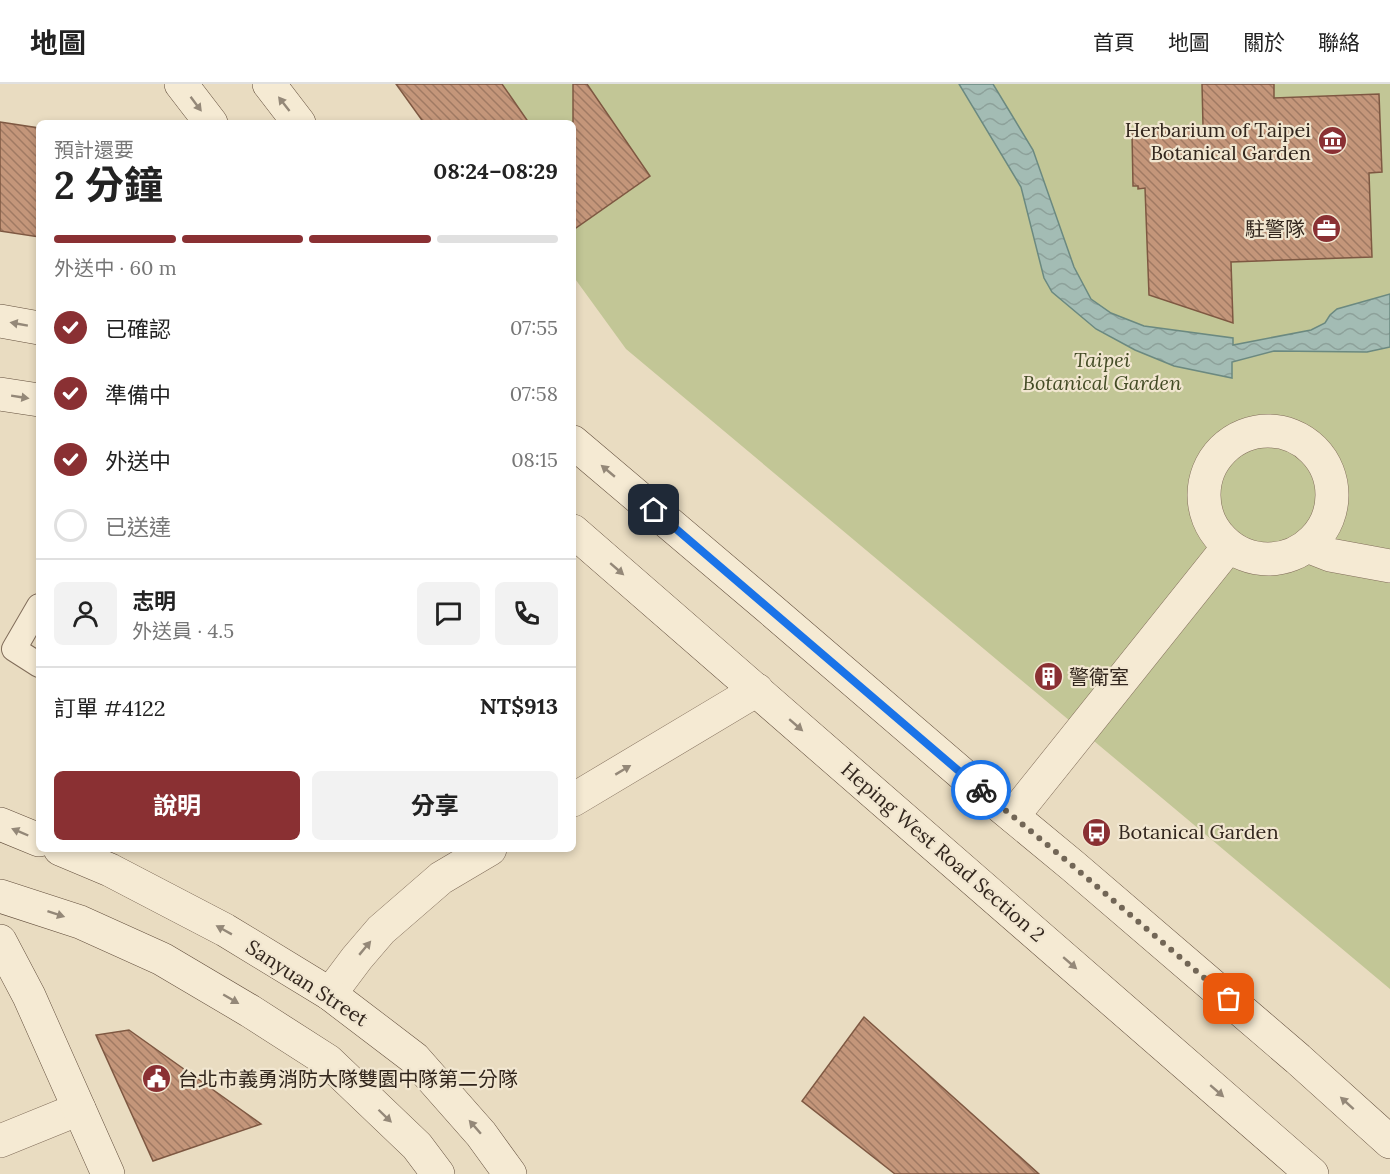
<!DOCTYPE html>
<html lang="zh-TW">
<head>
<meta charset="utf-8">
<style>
	body { margin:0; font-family:Lora,"Noto Sans TC",serif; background:#f2f2f2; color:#222; height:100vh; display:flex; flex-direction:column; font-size:22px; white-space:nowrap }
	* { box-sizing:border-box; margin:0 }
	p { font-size:20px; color:#767676 }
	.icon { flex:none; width:33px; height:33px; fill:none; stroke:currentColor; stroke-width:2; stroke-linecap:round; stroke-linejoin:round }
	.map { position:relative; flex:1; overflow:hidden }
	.details { position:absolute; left:36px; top:36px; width:540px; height:732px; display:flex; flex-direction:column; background:#fff; border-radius:9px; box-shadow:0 3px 9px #0003 }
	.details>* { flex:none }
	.pin { position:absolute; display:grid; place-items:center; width:51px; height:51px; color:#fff; margin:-26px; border-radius:12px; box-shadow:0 3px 9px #0006 }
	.courier { position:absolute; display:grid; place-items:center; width:60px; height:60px; margin:-30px; border:4px solid #1a73e8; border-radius:50%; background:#fff; color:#222; box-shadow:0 2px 8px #0007 }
	.overview em { font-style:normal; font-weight:700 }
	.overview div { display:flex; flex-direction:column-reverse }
	.overview { display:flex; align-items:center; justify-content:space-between; height:102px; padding:0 18px }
	h1 { font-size:39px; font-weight:700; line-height:45px }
	.bar { display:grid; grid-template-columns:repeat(4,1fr); gap:9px 6px; align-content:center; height:72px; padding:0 18px }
	.bar i { height:8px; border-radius:4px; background:#e0e0e0 }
	.bar .selected { background:#8a3033 }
	.bar p { grid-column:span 4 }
	.line { display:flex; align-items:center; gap:15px; padding:0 18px; border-top:2px solid #e0e0e0 }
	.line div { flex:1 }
	.round { display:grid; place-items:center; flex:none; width:63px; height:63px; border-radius:9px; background:#f2f2f2 }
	ol { padding:0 18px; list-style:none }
	li { display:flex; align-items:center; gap:18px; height:66px }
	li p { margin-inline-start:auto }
	li .icon { padding:6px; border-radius:50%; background:#8a3033; color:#fff; stroke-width:4 }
	li:last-child { color:#767676 }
	li i { width:33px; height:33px; border:3px solid #e0e0e0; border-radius:50% }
	.button { display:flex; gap:12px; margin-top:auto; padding:12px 18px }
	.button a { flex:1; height:69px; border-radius:9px; background:#8a3033; color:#fff; font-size:24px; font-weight:700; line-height:69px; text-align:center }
	.button a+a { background:#f2f2f2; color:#222 }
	header { display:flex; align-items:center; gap:36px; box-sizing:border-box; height:84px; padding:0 30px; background:#fff; border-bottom:2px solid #e0e0e0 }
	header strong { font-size:28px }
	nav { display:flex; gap:33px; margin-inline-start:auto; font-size:21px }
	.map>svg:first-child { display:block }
	.green { fill:#c2c696 }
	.water { fill:url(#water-waves); stroke:#6b8980; stroke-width:1.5 }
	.building { fill:url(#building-back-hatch); stroke:#7e5842; stroke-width:1.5 }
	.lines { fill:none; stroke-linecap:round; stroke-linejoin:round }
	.lane-casing { stroke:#816d5a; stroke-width:26 }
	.street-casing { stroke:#816d5a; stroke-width:34 }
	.secondary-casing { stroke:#634f3d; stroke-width:34 }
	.lane { stroke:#f5ead3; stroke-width:24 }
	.street { stroke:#f5ead3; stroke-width:33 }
	.secondary { stroke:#f5ead3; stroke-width:33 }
	.oneway { fill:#948878 }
	.done { stroke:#726656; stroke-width:6; stroke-dasharray:0 10.8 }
	.route { stroke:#1a73e8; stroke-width:8 }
	.labels { text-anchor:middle; stroke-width:4.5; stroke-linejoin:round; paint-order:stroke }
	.poi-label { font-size:20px; fill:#32261d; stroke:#f1e6d0; text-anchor:start }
	.park-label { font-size:20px; font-style:italic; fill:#444c26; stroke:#f1e6d0 }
	.street-label { font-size:20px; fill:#32261d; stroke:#f1e6d0 }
</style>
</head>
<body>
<header>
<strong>地圖</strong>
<nav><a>首頁</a><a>地圖</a><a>關於</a><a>聯絡</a></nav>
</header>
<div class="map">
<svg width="1390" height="1090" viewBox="0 0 1390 1090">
	<defs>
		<pattern id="water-waves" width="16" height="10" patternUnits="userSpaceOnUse" patternTransform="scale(1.5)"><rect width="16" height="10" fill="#a3bcb4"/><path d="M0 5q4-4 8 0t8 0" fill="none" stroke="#8da19a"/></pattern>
		<pattern id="building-back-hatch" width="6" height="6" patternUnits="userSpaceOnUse" patternTransform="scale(1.5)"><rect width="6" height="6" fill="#c4967a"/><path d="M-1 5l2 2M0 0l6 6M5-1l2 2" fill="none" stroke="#a07a63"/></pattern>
	</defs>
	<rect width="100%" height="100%" fill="#e9dcc1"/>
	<path class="green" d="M502,0H1390V905L626,265L573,192V146L594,131L573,39H529Z"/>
	<path class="water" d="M959,0H993L1033,66L1074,183L1091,215L1111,229L1144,242L1233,254V261L1311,246L1325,239L1330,231L1337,225L1390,210V263L1367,268L1274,267L1232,278V294L1174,282L1135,266L1096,245L1052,208L1044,194L1021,103Z"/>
	<path class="building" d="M396,0H502L529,39H424Z
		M573,0H587L650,92L573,146Z
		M1202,0H1274V14L1379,10L1382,88L1369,89L1372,173L1231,178L1233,239L1149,211L1145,104L1138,105V102H1133L1132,49H1135V45L1203,42Z
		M0,38L39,44V153L0,147Z
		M864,933L1039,1090H895L802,1017Z
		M129,946L261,1040L153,1077L96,951Z"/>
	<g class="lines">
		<defs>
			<path id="lane" d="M39,522L14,565L39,581"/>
			<path id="street" d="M1204 411a64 64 0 1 1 128 0a64 64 0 1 1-128 0Z
				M1307,462L1330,471L1390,482
				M573,716L757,606
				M1013,732L1229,462
				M330,910L357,874L381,846L441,794L490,765
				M0,1057L79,1025"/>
			<path id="secondary" d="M181,0L211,39
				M269,0L299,39
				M0,237L39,244
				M0,310L39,316
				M573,358L769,524L975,701L1073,782L1298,975L1390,1058
				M573,447L1312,1090
				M0,740L39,756
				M60,765L110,786L225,846L330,910L414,974L481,1050L510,1090
				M0,812L80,838L162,875L250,927L328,977L417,1062L438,1090
				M0,857L29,912L108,1090"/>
		</defs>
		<use href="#lane" class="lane-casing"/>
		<use href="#street" class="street-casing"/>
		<use href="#secondary" class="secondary-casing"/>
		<use href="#lane" class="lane"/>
		<use href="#street" class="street"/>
		<use href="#secondary" class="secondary"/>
	</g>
	<defs><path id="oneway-solid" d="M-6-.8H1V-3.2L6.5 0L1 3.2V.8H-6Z" transform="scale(1.5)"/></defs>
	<g class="oneway">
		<use href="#oneway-solid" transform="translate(196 20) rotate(53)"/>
		<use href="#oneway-solid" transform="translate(284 20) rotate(-128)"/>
		<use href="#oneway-solid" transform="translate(19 240) rotate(-170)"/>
		<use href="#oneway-solid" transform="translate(20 313) rotate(9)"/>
		<use href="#oneway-solid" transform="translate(608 387) rotate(-140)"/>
		<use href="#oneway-solid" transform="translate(617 485) rotate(41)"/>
		<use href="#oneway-solid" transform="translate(796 641) rotate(41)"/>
		<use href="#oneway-solid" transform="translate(623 686) rotate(-31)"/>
		<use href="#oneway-solid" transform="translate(20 748) rotate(-157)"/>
		<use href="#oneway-solid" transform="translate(56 830) rotate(18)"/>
		<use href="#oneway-solid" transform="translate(224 846) rotate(-151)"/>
		<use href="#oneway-solid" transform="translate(365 864) rotate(-50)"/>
		<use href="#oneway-solid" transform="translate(1070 879) rotate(41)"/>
		<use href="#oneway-solid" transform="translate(231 915) rotate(30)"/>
		<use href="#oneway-solid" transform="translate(1217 1007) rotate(41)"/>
		<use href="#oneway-solid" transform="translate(1347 1019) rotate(-138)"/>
		<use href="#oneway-solid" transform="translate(385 1032) rotate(44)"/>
		<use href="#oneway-solid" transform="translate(475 1043) rotate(-131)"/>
	</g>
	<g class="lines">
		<path class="done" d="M981,706L1073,782L1229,915"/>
		<path class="route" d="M654,426L981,706"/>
	</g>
	<defs>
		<symbol id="museum-disc" viewBox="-11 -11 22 22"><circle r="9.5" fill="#8a3033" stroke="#f1e6d0"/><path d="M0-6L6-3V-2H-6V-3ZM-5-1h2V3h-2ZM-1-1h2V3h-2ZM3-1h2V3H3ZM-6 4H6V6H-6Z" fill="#fff"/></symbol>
		<symbol id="office-disc" viewBox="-11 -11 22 22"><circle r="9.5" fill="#8a3033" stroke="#f1e6d0"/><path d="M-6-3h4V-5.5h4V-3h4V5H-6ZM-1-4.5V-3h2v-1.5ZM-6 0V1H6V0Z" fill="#fff"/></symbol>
		<symbol id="building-disc" viewBox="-11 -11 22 22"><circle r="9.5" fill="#8a3033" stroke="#f1e6d0"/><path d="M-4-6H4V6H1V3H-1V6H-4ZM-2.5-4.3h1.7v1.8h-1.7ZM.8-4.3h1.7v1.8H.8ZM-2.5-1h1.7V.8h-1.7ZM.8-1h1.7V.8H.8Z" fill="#fff"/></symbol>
		<symbol id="bus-disc" viewBox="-11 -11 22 22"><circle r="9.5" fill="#8a3033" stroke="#f1e6d0"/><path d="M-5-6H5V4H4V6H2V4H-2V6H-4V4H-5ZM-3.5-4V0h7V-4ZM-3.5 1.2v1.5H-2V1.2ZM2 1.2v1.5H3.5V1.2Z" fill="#fff"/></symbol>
		<symbol id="civic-disc" viewBox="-11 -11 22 22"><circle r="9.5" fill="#8a3033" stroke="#f1e6d0"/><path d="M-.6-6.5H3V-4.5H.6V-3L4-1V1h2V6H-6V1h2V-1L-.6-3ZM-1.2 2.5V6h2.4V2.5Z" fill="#fff"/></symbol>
	</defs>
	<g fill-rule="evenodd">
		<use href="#museum-disc" x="1316" y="40" width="33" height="33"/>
		<use href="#office-disc" x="1310" y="128" width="33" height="33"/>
		<use href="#building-disc" x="1032" y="576" width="33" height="33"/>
		<use href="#bus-disc" x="1080" y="732" width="33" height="33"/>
		<use href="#civic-disc" x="140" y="978" width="33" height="33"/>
	</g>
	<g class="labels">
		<g class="poi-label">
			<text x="1311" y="53" text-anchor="end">Herbarium of Taipei<tspan x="1311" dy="23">Botanical Garden</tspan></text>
			<text x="1305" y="152" text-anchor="end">駐警隊</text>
			<text x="1069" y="600">警衛室</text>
			<text x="1118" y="755">Botanical Garden</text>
			<text x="178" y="1002">台北市義勇消防大隊雙園中隊第二分隊</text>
		</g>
		<g class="park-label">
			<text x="1102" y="283">Taipei<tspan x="1102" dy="23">Botanical Garden</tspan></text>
		</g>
		<g class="street-label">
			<text transform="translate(943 768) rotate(41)" y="7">Heping West Road Section 2</text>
			<text transform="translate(307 899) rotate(33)" y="7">Sanyuan Street</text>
		</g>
	</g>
</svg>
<div class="pin" style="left:1229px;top:915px;background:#ea580c"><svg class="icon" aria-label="bag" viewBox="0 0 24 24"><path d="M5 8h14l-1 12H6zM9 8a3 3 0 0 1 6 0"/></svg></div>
<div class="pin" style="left:654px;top:426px;background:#1f2937"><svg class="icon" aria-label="home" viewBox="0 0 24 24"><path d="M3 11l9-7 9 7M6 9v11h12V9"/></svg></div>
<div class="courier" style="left:981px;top:706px"><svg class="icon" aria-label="bike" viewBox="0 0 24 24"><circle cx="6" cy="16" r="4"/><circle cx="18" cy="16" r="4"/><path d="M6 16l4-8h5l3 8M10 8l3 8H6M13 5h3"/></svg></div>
<section class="details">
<div class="overview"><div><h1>2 分鐘</h1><p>預計還要</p></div><em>08:24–08:29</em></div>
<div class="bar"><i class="selected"></i><i class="selected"></i><i class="selected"></i><i></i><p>外送中 · 60 m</p></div>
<ol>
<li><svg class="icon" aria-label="check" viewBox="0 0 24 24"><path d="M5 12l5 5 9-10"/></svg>已確認<p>07:55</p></li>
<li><svg class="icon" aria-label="check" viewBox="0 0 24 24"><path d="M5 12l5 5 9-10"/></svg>準備中<p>07:58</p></li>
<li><svg class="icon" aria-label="check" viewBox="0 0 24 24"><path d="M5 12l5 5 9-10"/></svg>外送中<p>08:15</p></li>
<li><i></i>已送達</li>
</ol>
<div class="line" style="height:108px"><a class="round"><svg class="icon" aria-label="person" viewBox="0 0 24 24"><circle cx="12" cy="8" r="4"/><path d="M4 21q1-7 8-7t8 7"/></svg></a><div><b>志明</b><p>外送員 · 4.5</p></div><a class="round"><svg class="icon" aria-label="chat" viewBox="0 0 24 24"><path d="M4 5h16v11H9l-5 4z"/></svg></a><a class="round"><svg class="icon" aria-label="phone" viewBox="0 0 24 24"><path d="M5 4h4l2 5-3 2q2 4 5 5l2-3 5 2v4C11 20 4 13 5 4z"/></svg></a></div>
<div class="line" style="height:78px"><div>訂單 #4122</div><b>NT$913</b></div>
<div class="button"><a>說明</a><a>分享</a></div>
</section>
</div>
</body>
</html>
